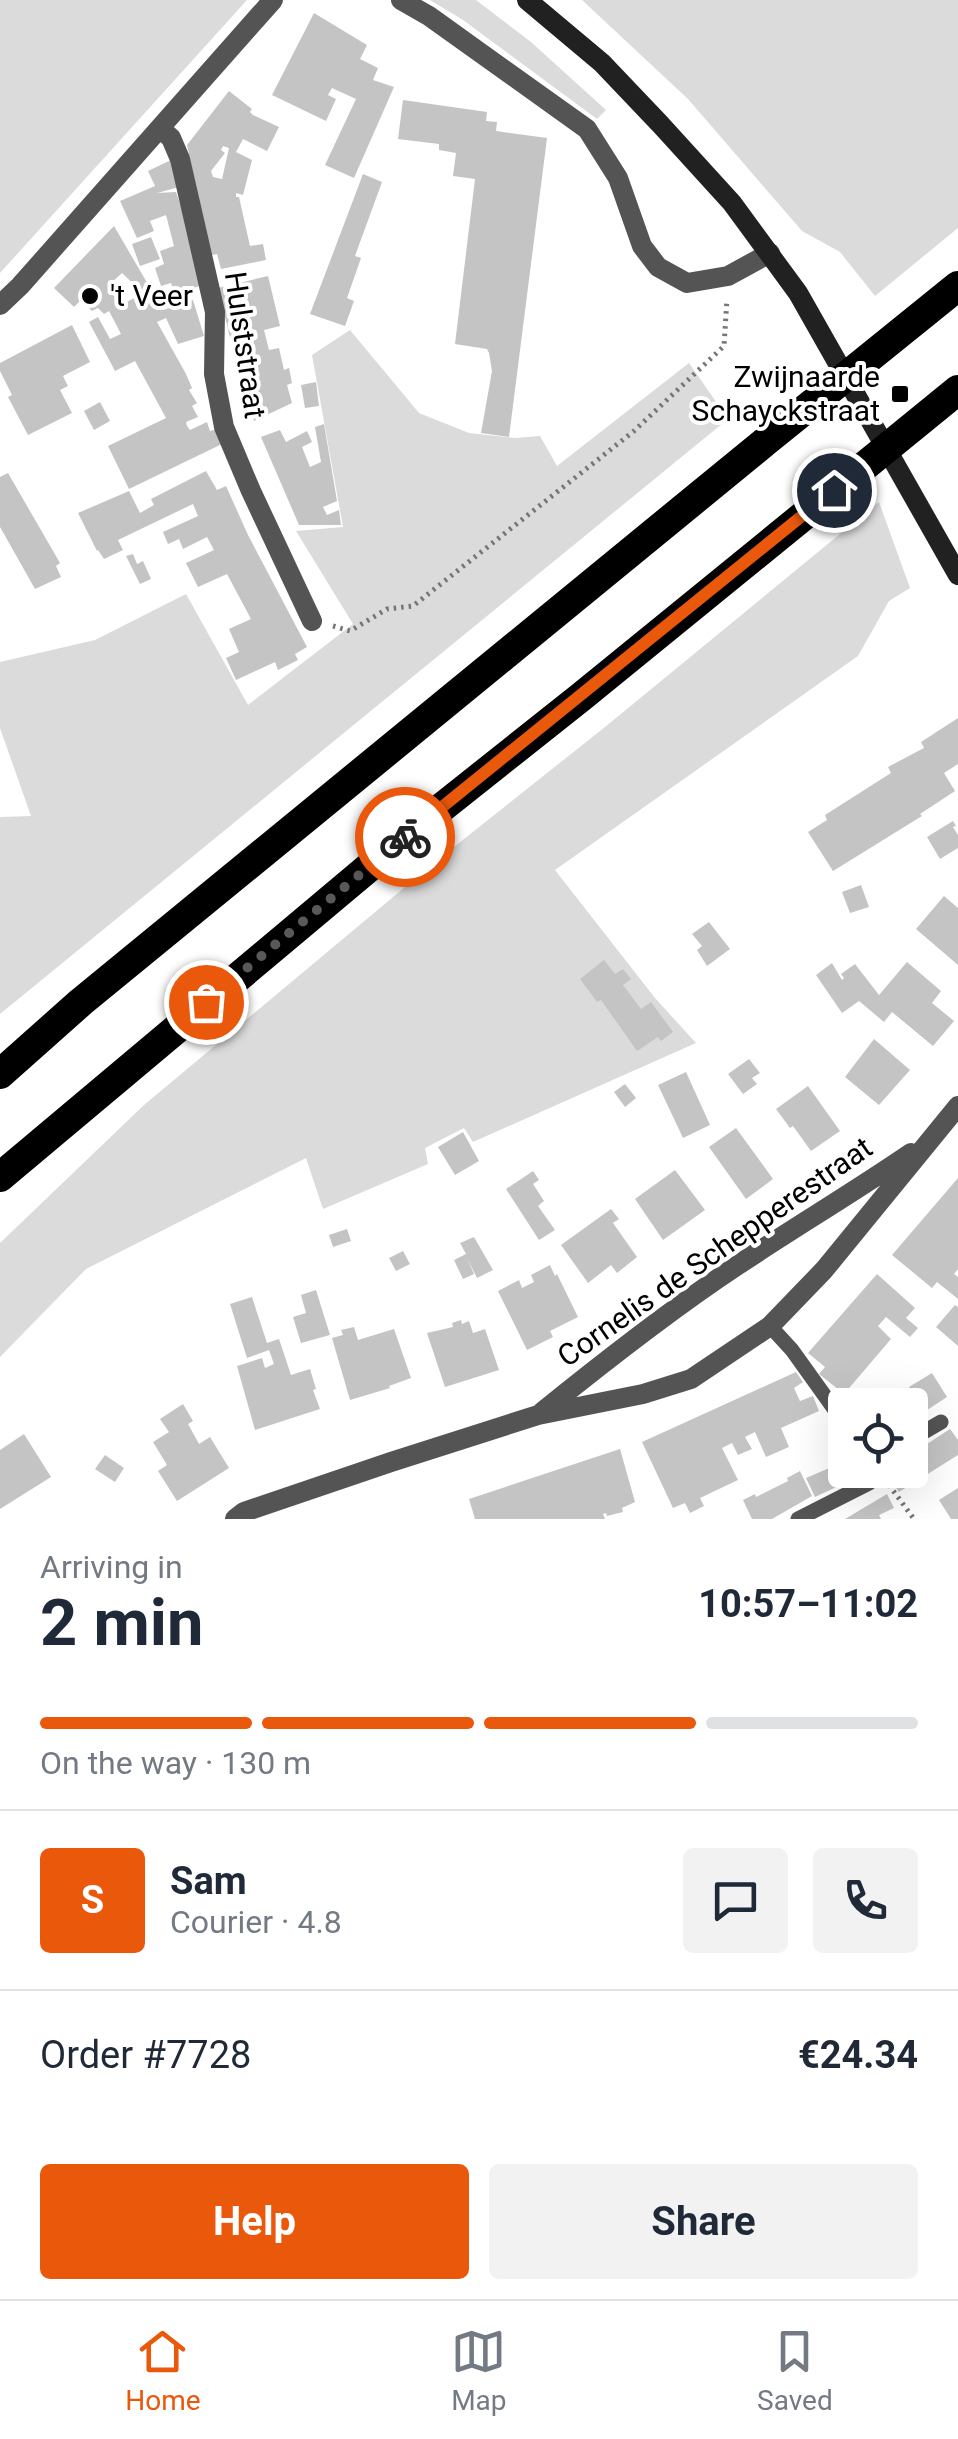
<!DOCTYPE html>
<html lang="en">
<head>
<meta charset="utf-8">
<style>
	body { margin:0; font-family:Roboto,sans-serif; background:#f2f2f3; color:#1f2937; height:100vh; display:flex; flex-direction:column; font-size:38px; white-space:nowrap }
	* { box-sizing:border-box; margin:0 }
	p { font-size:32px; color:#747a83 }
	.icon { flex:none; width:55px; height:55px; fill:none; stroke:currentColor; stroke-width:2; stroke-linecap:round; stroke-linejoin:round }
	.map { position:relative; height:1519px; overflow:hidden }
	.side { display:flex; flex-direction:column; background:#fff; flex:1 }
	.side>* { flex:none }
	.controls { position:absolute; left:828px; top:1388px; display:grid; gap:20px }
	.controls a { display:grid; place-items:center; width:100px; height:100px; border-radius:10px; background:#fff; box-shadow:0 10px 40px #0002; font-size:50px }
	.pin { position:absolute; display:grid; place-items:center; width:85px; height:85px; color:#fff; margin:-42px; border:5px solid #fff; border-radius:50%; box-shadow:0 2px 10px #0007 }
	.courier { position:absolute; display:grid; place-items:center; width:100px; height:100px; margin:-50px; border:8px solid #ea580c; border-radius:50%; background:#fff; color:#222; box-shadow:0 2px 12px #0007 }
	.headline em { font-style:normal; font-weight:700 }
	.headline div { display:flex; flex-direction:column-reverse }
	.headline { display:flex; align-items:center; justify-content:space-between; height:170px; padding:0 40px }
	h1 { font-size:65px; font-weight:700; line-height:75px }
	.bar { display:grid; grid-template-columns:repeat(4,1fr); gap:15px 10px; align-content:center; height:120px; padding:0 40px }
	.bar i { height:12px; border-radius:8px; background:#e0e1e3 }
	.bar .active { background:#ea580c }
	.bar p { grid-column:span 4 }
	.line { display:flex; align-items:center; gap:25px; padding:0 40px; border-top:2px solid #e0e1e3 }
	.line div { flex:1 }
	.round { display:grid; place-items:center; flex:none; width:105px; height:105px; border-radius:10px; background:#f2f2f3 }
	.cta { display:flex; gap:20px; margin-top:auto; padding:20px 40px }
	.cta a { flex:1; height:115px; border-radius:10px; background:#ea580c; color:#fff; font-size:40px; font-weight:700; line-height:115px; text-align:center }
	.cta a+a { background:#f2f2f3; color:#1f2937 }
	.tab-bar { display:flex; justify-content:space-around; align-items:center; height:140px; border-top:2px solid #e0e1e3; background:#fff; font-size:28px; color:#747a83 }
	.tab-bar a { display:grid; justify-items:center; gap:5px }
	.tab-bar .active { color:#ea580c }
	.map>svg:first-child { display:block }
	.green { fill:#dbdbdb }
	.building { fill:#c4c4c4; fill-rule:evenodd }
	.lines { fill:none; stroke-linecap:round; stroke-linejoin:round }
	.path { stroke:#767676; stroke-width:5; stroke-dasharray:2.5 5; stroke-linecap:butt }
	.lane { stroke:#545454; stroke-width:15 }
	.street { stroke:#545454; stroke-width:20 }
	.secondary { stroke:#212121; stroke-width:20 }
	.highway { stroke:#000; stroke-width:30 }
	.done { stroke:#595959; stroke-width:10; stroke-dasharray:0 18 }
	.route { stroke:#ea580c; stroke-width:12 }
	.poi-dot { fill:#000; stroke:#fff; stroke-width:4 }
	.labels { text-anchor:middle; stroke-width:8; stroke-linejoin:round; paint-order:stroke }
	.poi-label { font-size:30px; fill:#000; stroke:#fff; text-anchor:start }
	.street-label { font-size:30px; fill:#000; stroke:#fff }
</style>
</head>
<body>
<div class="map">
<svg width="958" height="1519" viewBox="0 0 958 1519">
	<rect width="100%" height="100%" fill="#fff"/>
	<path class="green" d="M0,0H247L0,273Z
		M430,0H476L531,42L606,110L597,119L463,20Z
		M582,0H958V228L875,296L840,252L802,231L688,99Z
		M350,330L419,413L469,433L515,438L540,436L557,466L689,363L728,419L0,1014V817L31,816L0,728V662L95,640L186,594L248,705L353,624L296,531L343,527L312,355Z
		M879,502L910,588L889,601L858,656L555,870L655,998L696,1043L473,1142L464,1128L425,1148L428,1164L323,1209L306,1158L86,1269L0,1357V1243L144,1105L435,862L605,727Z"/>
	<path class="building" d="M314,13L367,45L360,59L378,68L373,80L394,87L354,178L325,165L356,99L332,88L328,95L336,99L326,121L272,95Z
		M229,91L252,109L250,112L253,115L279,127L267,151L243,139L236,152L252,160L243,195L236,193V197H239L250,246L263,244L266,260L221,269L217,254L211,255L187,145ZM223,146L229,148L222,179L213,177L211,171L225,153L221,150Z
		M403,100L487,112L486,121L497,122L496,131L547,138L509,437L481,433L492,371L489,353L487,349L455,344L475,179L453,176L456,153L439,150V144L398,139Z
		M171,160L179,187L157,193L176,192L184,215L202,285L175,295L171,283L161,286L155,268L164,264L160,251L174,246L166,215L150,221L154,231L137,238L120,201L155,186L148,171Z
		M363,174L382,182L355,256L361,258L347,298L354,301L345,326L310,314Z
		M114,226L163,310L193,300L204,336L178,344L166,318L157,322L186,374L192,388L189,390L197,403L192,406L198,417L186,422L187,426L190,430L207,422L210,431L217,429L222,444L129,489L108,446L166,418L135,361L115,371L89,322L98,317L110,339L121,334L109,311L104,314L98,308L92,311L81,300L74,307L54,288ZM122,273L143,293L125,303L110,284Z
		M151,237L160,259L140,266L132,244Z
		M268,276L280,326L264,330L269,350L279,348L284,370L289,368L292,383L287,385L292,403L254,421L247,394L244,395L218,288Z
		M72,325L90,362L63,376L68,386L60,390L72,413L28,435L8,397L12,395L0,371V363Z
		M316,382L319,406L305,408L301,385Z
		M100,402L110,421L94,430L84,411Z
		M324,424L337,501L323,507L327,515L339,510L341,525H299L261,437L280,430L286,442L307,431L312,442L302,447L310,467L321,462L315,427Z
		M206,471L217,490L226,486L248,535L307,647L295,654L298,660L278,670L275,662L236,680L226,658L239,652L229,629L251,619L227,574L198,587L186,563L214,550L207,537L183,549L179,539L168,544L163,532L198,516L193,504L118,540L123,550L104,559L98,550L97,551L78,513L129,491L140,513L154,505L151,499Z
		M8,473L60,563L56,566L61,577L35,589L0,527V477Z
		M133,554L137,564L143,561L151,579L140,584L126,556Z
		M958,718V764L944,773L955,791L920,814L922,816L833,871L808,832L827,820L825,815L891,773L888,767L924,748L921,742Z
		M953,821L956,826L953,827L958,835V848L940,859L927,837Z
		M861,885L869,907L850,913L842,892Z
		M944,896L958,908V965L916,929Z
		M709,922L730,949L707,966L697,950L702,946L692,934Z
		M604,960L615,974L623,969L631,979L623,985L641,1009L651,1002L673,1032L661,1041L658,1037L637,1051L601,1000L597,1002L580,979Z
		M907,962L941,991L932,1003L954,1021L933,1046L892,1012L884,1022L859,1001L842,1013L816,975L832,963L842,980L844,978L841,974L855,964L879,995Z
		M874,1039L910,1070L879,1105L845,1077Z
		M749,1059L760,1073L752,1078L757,1084L743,1094L728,1074Z
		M686,1072L710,1125L683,1138L658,1085Z
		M625,1084L636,1098L625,1107L614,1092Z
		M808,1086L840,1131L811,1151L793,1126L790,1128L776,1109Z
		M736,1128L773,1179L746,1199L709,1147Z
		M463,1132L479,1161L455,1175L438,1147Z
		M675,1170L705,1210L663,1240L635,1199Z
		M533,1171L539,1180L533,1184L544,1201L538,1206L555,1230L539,1240L506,1189Z
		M958,1178V1269L954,1274L958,1277V1299L937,1282L932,1288L892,1255Z
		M611,1209L619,1219L613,1223L637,1257L617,1273L611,1265L588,1283L561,1245Z
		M347,1229L351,1241L333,1247L329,1235Z
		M474,1237L493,1270L477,1278L467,1258L474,1274L463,1279L454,1260L466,1254L460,1243Z
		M403,1251L410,1264L396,1271L389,1258Z
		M550,1265L555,1276L557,1274L578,1317L550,1331L553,1337L527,1350L498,1291L519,1280L522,1288L534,1282L531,1275Z
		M877,1274L915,1308L906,1318L918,1328L910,1337L886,1317L878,1326L891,1339L844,1394L819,1374L825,1367L808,1353Z
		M316,1290L330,1335L301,1343L293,1317L306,1313L301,1295Z
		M252,1297L267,1343L279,1339L291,1375L310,1369L316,1389L313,1390L320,1409L255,1430L237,1366L262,1358L265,1368L274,1364L269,1350L247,1358L230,1304Z
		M955,1305L958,1307V1346L936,1327Z
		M461,1320L462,1324L469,1321L473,1333L485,1329L499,1370L445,1387L427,1333L453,1327L452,1323Z
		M354,1327L358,1340L394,1329L411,1378L389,1386L390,1388L350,1400L332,1338L343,1335L341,1330Z
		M796,1372L803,1382L794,1388L800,1401L813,1396L819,1411L781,1428L789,1447L766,1457L755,1432L745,1437L752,1449L738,1455L732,1443L722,1448L738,1480L700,1498L704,1506L690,1513L685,1503L673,1508L642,1442Z
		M932,1373L947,1397L924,1412L909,1387Z
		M183,1404L193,1421L188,1424L199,1444L210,1437L229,1468L177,1501L158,1471L167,1465L153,1442L169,1432L160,1419Z
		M950,1429L958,1440V1455L899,1492L885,1472L910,1470V1455Z
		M24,1434L51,1477L0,1509V1450Z
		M620,1449L635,1502L622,1508L623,1512L607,1516L606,1513L603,1514L605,1519H475L469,1499Z
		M105,1455L124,1468L115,1482L95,1469Z
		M841,1463L849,1481L815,1497L806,1478Z
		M800,1471L812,1496L772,1519H752L743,1500L755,1494L756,1497L788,1481L787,1478Z
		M958,1488V1519H951L939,1500Z
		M887,1494L894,1508L879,1515L881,1519H845Z"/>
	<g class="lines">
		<path class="path" d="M333,626L350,631L387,609L413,606L634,431L724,346L727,299
			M889,1485L914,1519"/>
		<path class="lane" d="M770,1326L792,1350L845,1424
			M910,1440L941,1422
			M798,1519L869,1483L871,1470"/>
		<path class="street" d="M401,0L429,16L587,129L618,178L642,246L658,267L687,283L728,276L770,253
			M160,128L171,138L180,159L215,312L214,374L224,427L251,491L312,621
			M0,305L20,286L273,0
			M542,1412C605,1361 670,1310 738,1265C795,1227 854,1192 911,1153
			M235,1519L244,1512L391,1462L538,1415L643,1394L691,1379L770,1326L824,1270L958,1106"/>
		<path class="secondary" d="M527,0L602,63L661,125L732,203L798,293L958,575"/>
		<path class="highway" d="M0,1074L81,1002L766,441L958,286
			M0,1177L411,832L581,697L958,390"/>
	</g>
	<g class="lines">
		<path class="done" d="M206,1002L405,837"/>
		<path class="route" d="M405,837L834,490"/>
	</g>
	<g class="poi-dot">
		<circle cx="90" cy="296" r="10"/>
		<rect x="890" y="384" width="20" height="20" rx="5"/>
	</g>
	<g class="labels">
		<g class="poi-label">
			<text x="110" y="306">'t Veer</text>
			<text x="880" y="387" text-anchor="end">Zwijnaarde<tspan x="880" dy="34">Schayckstraat</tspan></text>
		</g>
		<g class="street-label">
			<text transform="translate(245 345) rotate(82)" y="10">Hulststraat</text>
			<text transform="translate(715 1252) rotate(-35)" y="10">Cornelis de Schepperestraat</text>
		</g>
	</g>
</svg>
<div class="controls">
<a><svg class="icon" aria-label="locate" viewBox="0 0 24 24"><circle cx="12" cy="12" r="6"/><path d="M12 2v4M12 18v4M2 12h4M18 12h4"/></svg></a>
</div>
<div class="pin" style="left:206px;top:1002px;background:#ea580c"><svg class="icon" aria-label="bag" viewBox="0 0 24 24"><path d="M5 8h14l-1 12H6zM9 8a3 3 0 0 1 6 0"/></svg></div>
<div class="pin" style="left:834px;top:490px;background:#1f2937"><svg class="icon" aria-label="home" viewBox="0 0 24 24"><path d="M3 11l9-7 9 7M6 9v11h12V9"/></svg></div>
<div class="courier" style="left:405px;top:837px"><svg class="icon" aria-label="bike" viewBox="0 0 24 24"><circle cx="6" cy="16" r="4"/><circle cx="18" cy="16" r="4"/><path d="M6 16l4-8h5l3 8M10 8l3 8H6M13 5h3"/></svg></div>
</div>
<section class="side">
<div class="headline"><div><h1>2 min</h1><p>Arriving in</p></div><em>10:57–11:02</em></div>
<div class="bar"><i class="active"></i><i class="active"></i><i class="active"></i><i></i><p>On the way · 130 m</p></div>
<div class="line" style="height:180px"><b class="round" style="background:#ea580c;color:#fff">S</b><div><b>Sam</b><p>Courier · 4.8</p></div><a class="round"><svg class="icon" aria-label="chat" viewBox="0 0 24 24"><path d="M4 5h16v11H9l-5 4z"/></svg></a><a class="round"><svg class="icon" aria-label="phone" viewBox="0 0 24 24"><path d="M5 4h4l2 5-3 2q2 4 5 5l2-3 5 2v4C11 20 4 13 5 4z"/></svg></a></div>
<div class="line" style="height:130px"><div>Order #7728</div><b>€24.34</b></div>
<div class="cta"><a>Help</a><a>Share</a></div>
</section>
<nav class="tab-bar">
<a class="active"><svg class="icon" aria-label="home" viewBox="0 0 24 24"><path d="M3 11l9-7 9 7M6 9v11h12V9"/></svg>Home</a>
<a><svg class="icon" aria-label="map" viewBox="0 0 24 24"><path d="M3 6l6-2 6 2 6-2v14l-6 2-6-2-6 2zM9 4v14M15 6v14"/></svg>Map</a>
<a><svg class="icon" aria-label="saved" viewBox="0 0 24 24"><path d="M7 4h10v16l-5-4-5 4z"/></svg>Saved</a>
</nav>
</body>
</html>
